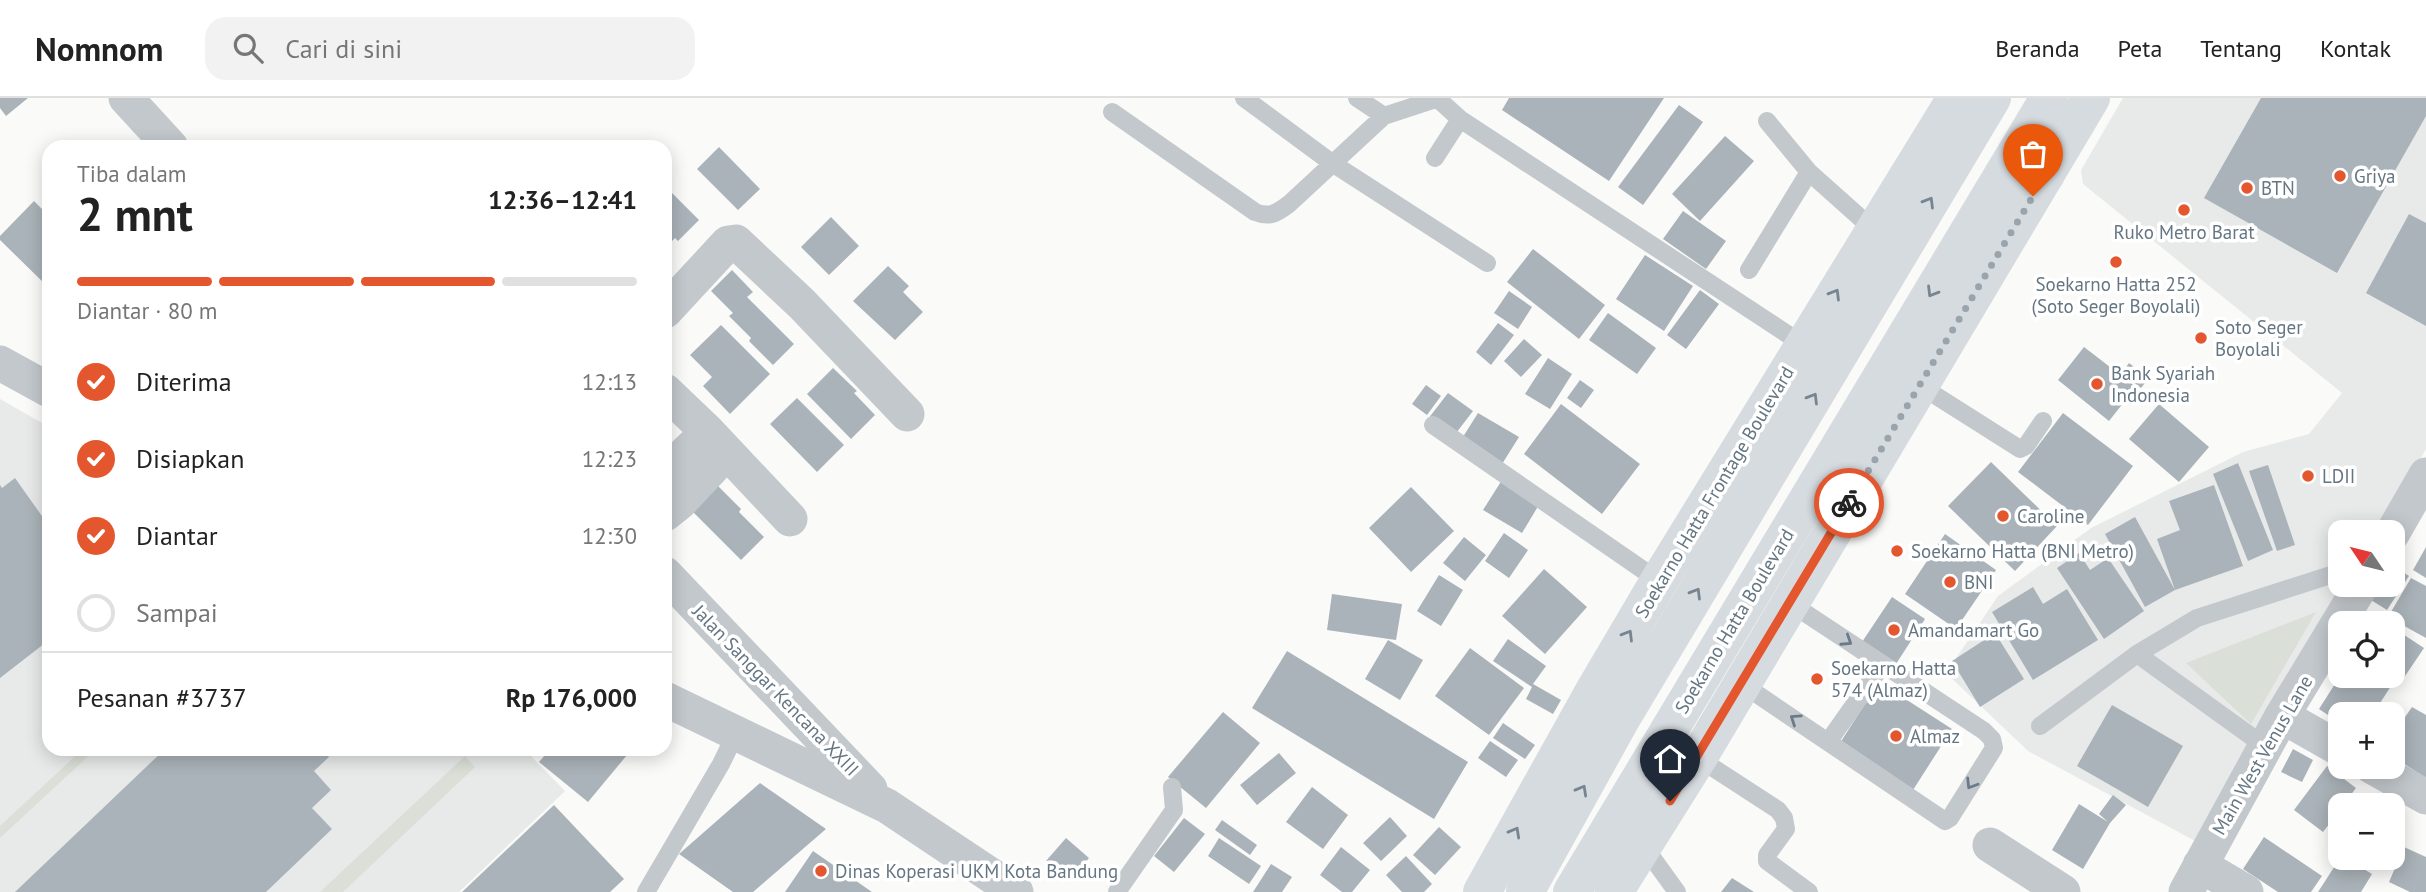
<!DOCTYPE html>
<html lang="id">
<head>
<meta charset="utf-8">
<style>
	body { margin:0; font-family:"PT Sans",sans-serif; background:#f2f2f2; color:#222; height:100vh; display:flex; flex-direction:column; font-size:26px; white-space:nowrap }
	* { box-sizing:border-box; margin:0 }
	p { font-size:23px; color:#767676 }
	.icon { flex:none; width:38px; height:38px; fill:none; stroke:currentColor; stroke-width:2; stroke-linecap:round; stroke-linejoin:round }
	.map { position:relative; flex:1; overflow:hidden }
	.panel { position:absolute; left:42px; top:42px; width:630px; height:616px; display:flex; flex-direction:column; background:#fff; border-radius:21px; box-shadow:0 4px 18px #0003 }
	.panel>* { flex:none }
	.needle { width:46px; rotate:305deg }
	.controls { position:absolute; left:2328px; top:422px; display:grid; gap:14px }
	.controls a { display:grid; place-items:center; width:77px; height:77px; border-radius:14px; background:#fff; box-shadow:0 4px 18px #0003; font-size:35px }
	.pin { position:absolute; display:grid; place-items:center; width:60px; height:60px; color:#fff; margin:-72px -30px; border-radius:50% 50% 50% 0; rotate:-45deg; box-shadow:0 0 7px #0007 }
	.pin .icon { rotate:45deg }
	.courier { position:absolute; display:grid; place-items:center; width:70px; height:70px; margin:-35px; border:5px solid #e4572e; border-radius:50%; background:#fff; color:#222; box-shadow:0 2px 9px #0007 }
	.headline em { font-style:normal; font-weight:800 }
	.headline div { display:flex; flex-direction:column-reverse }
	.headline { display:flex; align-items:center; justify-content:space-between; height:119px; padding:0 35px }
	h1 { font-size:46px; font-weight:800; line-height:52px }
	.bar { display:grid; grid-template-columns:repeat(4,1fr); gap:10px 7px; align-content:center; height:84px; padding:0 35px }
	.bar i { height:9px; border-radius:5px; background:#e0e0e0 }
	.bar .current { background:#e4572e }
	.bar p { grid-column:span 4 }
	.line { display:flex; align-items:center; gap:18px; padding:0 35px; border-top:2px solid #e0e0e0 }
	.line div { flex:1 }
	ol { padding:0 35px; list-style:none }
	li { display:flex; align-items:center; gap:21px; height:77px }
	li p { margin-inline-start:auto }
	li .icon { padding:7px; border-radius:50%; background:#e4572e; color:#fff; stroke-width:4 }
	li:last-child { color:#767676 }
	li i { width:38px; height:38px; border:4px solid #e0e0e0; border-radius:50% }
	header { display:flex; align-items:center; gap:42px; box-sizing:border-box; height:98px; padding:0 35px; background:#fff; border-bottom:2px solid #e0e0e0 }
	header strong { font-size:33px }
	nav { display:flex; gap:38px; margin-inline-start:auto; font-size:24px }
	.search { width:490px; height:63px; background:#f2f2f2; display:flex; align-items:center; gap:18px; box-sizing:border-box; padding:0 24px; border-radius:21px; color:#767676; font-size:26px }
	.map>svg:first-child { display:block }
	.built { fill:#e8e9e9 }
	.green { fill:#dadfd7 }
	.building { fill:#aab3b9 }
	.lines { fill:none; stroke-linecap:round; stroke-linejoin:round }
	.path { stroke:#bbbfc2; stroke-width:4.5; stroke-dasharray:3.5 3.5; stroke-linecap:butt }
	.lane { stroke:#c3c8cc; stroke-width:18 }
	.street { stroke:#c3c8cc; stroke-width:35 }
	.secondary { stroke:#d6dbdf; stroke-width:38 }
	.highway { stroke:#d6dbdf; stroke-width:38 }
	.oneway { stroke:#768591 }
	.oneway2 { stroke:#6a7a87 }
	.done { stroke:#99a4ac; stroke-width:7; stroke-dasharray:0 12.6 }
	.route { stroke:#e4572e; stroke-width:9 }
	.poi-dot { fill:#e4572e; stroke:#fff; stroke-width:2.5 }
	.labels { text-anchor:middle; stroke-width:7; stroke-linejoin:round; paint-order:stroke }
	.poi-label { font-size:19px; fill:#657683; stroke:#fff; text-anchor:start }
	.street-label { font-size:19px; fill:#657683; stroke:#fff }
</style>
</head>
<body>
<header>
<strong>Nomnom</strong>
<div class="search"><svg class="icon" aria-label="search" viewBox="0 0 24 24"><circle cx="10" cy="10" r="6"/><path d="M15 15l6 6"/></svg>Cari di sini</div>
<nav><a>Beranda</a><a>Peta</a><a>Tentang</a><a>Kontak</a></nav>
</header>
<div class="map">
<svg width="2426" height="794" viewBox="0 0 2426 794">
	<rect width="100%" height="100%" fill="#fafaf8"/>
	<path class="built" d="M2123,0H2426V351L2378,434H2340V486L2347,487L2197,744L2028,653L1946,575L1998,498L2091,430L2243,354L2309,336L2342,295L2083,86L2081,72Z
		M0,301L49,329V651H524L565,693L459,794H0Z"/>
	<path class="green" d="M2316,514L2251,626L2186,565Z
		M83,651H96L0,740V728Z
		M465,658L475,669L343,794H320Z"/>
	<path class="building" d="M0,0H28L6,18L0,10Z
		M1509,0H1664L1609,83L1502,12Z
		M2261,0H2426V18L2337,175L2204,100Z
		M1679,7L1703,24L1643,107L1618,89Z
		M1725,38L1754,63L1700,123L1672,96Z
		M719,49L760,91L738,112L697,71Z
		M669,92L699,122L678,143L675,140L665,150V96Z
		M34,103L49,118V190L0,142V138Z
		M1683,113L1726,143L1706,171L1663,141Z
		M2409,116L2426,125V228L2366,195Z
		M831,119L859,148L829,177L801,149Z
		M1533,151L1605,207L1579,241L1507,184Z
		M1645,157L1693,188L1664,233L1616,201Z
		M888,168L909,188L903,194L923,214L895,242L853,203Z
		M732,172L753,194L747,199L794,246L773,267L749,243L751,240L729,218L733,215L711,193Z
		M1700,192L1719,206L1686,251L1667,237Z
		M1509,193L1532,209L1518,231L1494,215Z
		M1608,215L1656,250L1637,276L1589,242Z
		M1498,225L1514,237L1491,267L1476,254Z
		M721,227L770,276L730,316L703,288L712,279L690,257Z
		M1524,241L1542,257L1521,279L1504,263Z
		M2084,249L2136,289L2109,323L2058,282Z
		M1548,260L1572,276L1550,311L1525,296Z
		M2129,265L2149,280L2141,290L2121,276Z
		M833,270L857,293L854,295L875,317L851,341L807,296Z
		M1580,282L1594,292L1581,310L1567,300Z
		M1426,287L1441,298L1427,317L1412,306Z
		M1448,295L1473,313L1453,339L1428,321Z
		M797,300L844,347L817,374L770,326Z
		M1561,306L1640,366L1602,416L1524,356Z
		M2159,306L2209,349L2179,384L2129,341Z
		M1478,315L1519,339L1502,366L1461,342Z
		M2063,315L2133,368L2088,427L2018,374Z
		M1991,364L2057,428L2015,473L1948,408Z
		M2238,365L2273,452L2248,463L2213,376Z
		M2268,367L2295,447L2277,453L2249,373Z
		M15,380L49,428V542L0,580V387L2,390Z
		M1502,382L1540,405L1522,435L1483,412Z
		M714,384L741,411L739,414L764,439L741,462L688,409Z
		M2214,387L2243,468L2175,492L2157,441L2180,432L2169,403Z
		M1411,389L1454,433L1411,474L1369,430Z
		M2135,419L2175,492L2145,509L2105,436Z
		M1504,435L1528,452L1509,480L1485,463Z
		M1945,436L1996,472L1956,531L1905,496Z
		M1464,439L1486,457L1465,483L1443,465Z
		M2426,449V480L2413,472Z
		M2079,455L2090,472L2108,460L2144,513L2104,541L2057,470Z
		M2392,467L2409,478L2387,512L2371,502L2381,486H2392Z
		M1544,471L1587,509L1545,556L1502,518Z
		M1439,477L1463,492L1441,528L1417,513Z
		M2411,480L2426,488V540L2388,519Z
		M2033,489L2043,506L2067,491L2098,542L2033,582L1992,514Z
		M1332,496L1402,506L1396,542L1327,532Z
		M1892,499L1925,521L1896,566L1862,544Z
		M2392,529L2424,550L2401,584L2392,578Z
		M1995,535L2024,581L1980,609L1952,563Z
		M1508,541L1546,568L1533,586L1561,602L1553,616L1526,601L1532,589L1493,563Z
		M1388,542L1423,562L1400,602L1365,581Z
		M1470,550L1524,590L1489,637L1435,598Z
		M1287,553L1468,664L1434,721L1252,610Z
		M2340,578H2375L2391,588L2373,616H2340V625L2319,611Z
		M1879,584L1952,631L1913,692L1840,645Z
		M2112,607L2183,648L2148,709L2077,668Z
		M2412,609L2426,617V680L2392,658V638Z
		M1223,614L1260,645L1206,710L1168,679Z
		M1503,625L1535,647L1525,661L1493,640Z
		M1490,643L1518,662L1506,679L1478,660Z
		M165,651H322L329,659L314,673L331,692L312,710L332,731L266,794H15Z
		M550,651H632L588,704L539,664Z
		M2293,651L2313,662L2302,684L2281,674Z
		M1279,655L1296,675L1257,707L1240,687Z
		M2327,668L2356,690L2343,707H2340V712L2323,734L2294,712Z
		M760,685L826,731L753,794H733L679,756Z
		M1312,689L1348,717L1323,751L1286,724Z
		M2113,697L2126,707L2110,725L2083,771L2052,752L2079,706L2108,724L2099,716Z
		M554,707L624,781L610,794H462Z
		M1390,719L1407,738L1381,763L1363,745Z
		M1184,720L1205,736L1174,774L1154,758Z
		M1222,722L1257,747L1250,757L1215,732Z
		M1439,729L1461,749L1435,777L1413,757Z
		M2264,739L2322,778L2311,794H2278L2243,771Z
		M1066,740L1089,760L1069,783L1046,763Z
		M1219,740L1261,768L1249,786L1208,758Z
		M1341,749L1370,772L1352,794H1342L1320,777Z
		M2404,749L2426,759V794H2410L2389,784Z
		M813,753L872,794H785Z
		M1406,758L1432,786L1424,794H1402L1386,777Z
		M2340,760H2346L2372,776L2361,794H2318Z
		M1271,766L1292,779L1282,794H1253Z
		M1732,780L1754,794H1721Z"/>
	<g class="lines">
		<path class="path" d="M2159,205L2167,211"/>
		<path class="lane" d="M1244,0L1332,65L1487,165
			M1357,0L1384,18
			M1438,1L1460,21L1804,247
			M1112,14L1255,114C1270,120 1277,115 1289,106L1384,18L1439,0
			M1767,23L1809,74
			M1435,60L1460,21
			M1749,172L1809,74L1874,132
			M1919,287L2020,351L2026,348L2043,323
			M1433,327L1659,483
			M2137,556L2266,649
			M1742,586L1945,723L1950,720L1994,650L1992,641L1984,633L1790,505
			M2040,628L2137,556L2197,520L2340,474
			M1828,644L1883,566
			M1698,660L1778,712L1784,720L1786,731L1767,757V763L1809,794
			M1643,747L1677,794
			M646,794L721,666L736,635
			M1117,794L1174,712L1172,689"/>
		<path class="street" d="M126,0L171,49
			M665,213L728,145L736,144L802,206L907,316
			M0,265L49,292
			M665,293L708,334L790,421
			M665,375L708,334
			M665,416L680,404L726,355
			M2392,436L2426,377
			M665,476L870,691
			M665,601L887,708L1016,794
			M2282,618L2340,651
			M2371,668L2426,699
			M1990,747L2063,794
			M2200,767L2246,794
			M2186,794L2282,618L2362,486"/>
		<path class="secondary" d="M1482,794L1593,595L1659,483L1956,0
			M1614,794L1698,660L2091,0"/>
		<path class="highway" d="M1983,123L2046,76
			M1525,794L1621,621L1992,0
			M1572,794L2049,0"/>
	</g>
	<defs><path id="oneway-chevron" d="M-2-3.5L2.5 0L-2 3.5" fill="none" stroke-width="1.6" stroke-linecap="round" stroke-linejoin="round" transform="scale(1.75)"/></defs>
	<g class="oneway">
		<use href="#oneway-chevron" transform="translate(1929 104) rotate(-59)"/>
		<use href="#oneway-chevron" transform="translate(1932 194) rotate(121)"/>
		<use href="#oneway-chevron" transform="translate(1835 196) rotate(-59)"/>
		<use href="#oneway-chevron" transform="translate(1813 300) rotate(-59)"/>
		<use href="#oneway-chevron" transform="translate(1696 495) rotate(-59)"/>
		<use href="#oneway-chevron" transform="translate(1628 537) rotate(-59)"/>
		<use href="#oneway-chevron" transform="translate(1582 692) rotate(-61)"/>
		<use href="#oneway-chevron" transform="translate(1515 734) rotate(-61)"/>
	</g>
	<g class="oneway2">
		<use href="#oneway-chevron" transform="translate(1847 543) rotate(33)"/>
		<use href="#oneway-chevron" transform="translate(1795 621) rotate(-146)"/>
		<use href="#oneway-chevron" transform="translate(1971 686) rotate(122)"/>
	</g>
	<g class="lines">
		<path class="done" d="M1849,405L2033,98"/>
		<path class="route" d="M1670,703L1849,405"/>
	</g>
	<g class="poi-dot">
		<circle cx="2340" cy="78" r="7"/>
		<circle cx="2247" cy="90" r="7"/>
		<circle cx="2184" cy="112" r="7"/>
		<circle cx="2116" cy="164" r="7"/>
		<circle cx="2201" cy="240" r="7"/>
		<circle cx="2097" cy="286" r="7"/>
		<circle cx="2308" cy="378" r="7"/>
		<circle cx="2003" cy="418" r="7"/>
		<circle cx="1897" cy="453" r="7"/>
		<circle cx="1950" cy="484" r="7"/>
		<circle cx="1894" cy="532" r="7"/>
		<circle cx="1817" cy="581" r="7"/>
		<circle cx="1896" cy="638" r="7"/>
		<circle cx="821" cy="773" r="7"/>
	</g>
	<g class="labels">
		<g class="poi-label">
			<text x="2354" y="85">Griya</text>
			<text x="2261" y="97">BTN</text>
			<text x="2184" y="141" text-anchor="middle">Ruko Metro Barat</text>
			<text x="2116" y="193" text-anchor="middle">Soekarno Hatta 252<tspan x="2116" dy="22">(Soto Seger Boyolali)</tspan></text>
			<text x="2215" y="236">Soto Seger<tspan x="2215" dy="22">Boyolali</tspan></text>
			<text x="2111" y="282">Bank Syariah<tspan x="2111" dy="22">Indonesia</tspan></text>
			<text x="2322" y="385">LDII</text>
			<text x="2017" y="425">Caroline</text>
			<text x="1911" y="460">Soekarno Hatta (BNI Metro)</text>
			<text x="1964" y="491">BNI</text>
			<text x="1908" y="539">Amandamart Go</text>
			<text x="1831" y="577">Soekarno Hatta<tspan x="1831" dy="22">574 (Almaz)</tspan></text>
			<text x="1910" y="645">Almaz</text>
			<text x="835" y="780">Dinas Koperasi UKM Kota Bandung</text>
		</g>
		<g class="street-label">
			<text transform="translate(1714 394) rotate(-59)" y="7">Soekarno Hatta Frontage Boulevard</text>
			<text transform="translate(1734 523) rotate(-59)" y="7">Soekarno Hatta Boulevard</text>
			<text transform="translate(776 592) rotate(46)" y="7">Jalan Sanggar Kencana XXIII</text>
			<text transform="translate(2262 657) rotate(-60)" y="7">Main West Venus Lane</text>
		</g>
	</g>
</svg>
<div class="controls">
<a><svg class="needle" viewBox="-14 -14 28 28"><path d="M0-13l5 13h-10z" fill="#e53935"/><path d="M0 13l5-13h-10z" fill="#767676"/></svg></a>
<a><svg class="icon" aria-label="locate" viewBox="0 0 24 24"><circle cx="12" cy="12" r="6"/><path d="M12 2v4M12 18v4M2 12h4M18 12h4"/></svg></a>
<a>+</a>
<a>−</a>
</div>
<div class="pin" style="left:2033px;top:98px;background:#ea580c"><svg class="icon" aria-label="bag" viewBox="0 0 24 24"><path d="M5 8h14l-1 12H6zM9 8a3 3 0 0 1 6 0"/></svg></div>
<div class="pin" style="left:1670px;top:703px;background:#1f2937"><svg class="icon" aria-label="home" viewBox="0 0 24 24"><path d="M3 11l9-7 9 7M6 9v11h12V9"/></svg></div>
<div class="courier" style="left:1849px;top:405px"><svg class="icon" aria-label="bike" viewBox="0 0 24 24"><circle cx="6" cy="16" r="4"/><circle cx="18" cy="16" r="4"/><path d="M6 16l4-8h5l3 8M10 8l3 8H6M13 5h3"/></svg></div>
<section class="panel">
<div class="headline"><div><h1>2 mnt</h1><p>Tiba dalam</p></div><em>12:36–12:41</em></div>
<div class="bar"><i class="current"></i><i class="current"></i><i class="current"></i><i></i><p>Diantar · 80 m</p></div>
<ol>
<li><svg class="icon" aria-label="check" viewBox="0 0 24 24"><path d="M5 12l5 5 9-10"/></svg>Diterima<p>12:13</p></li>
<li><svg class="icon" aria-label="check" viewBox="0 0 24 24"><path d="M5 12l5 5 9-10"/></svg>Disiapkan<p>12:23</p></li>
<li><svg class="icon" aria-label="check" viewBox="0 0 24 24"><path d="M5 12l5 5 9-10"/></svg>Diantar<p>12:30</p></li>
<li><i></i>Sampai</li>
</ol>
<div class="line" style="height:91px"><div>Pesanan #3737</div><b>Rp 176,000</b></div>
</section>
</div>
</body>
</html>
